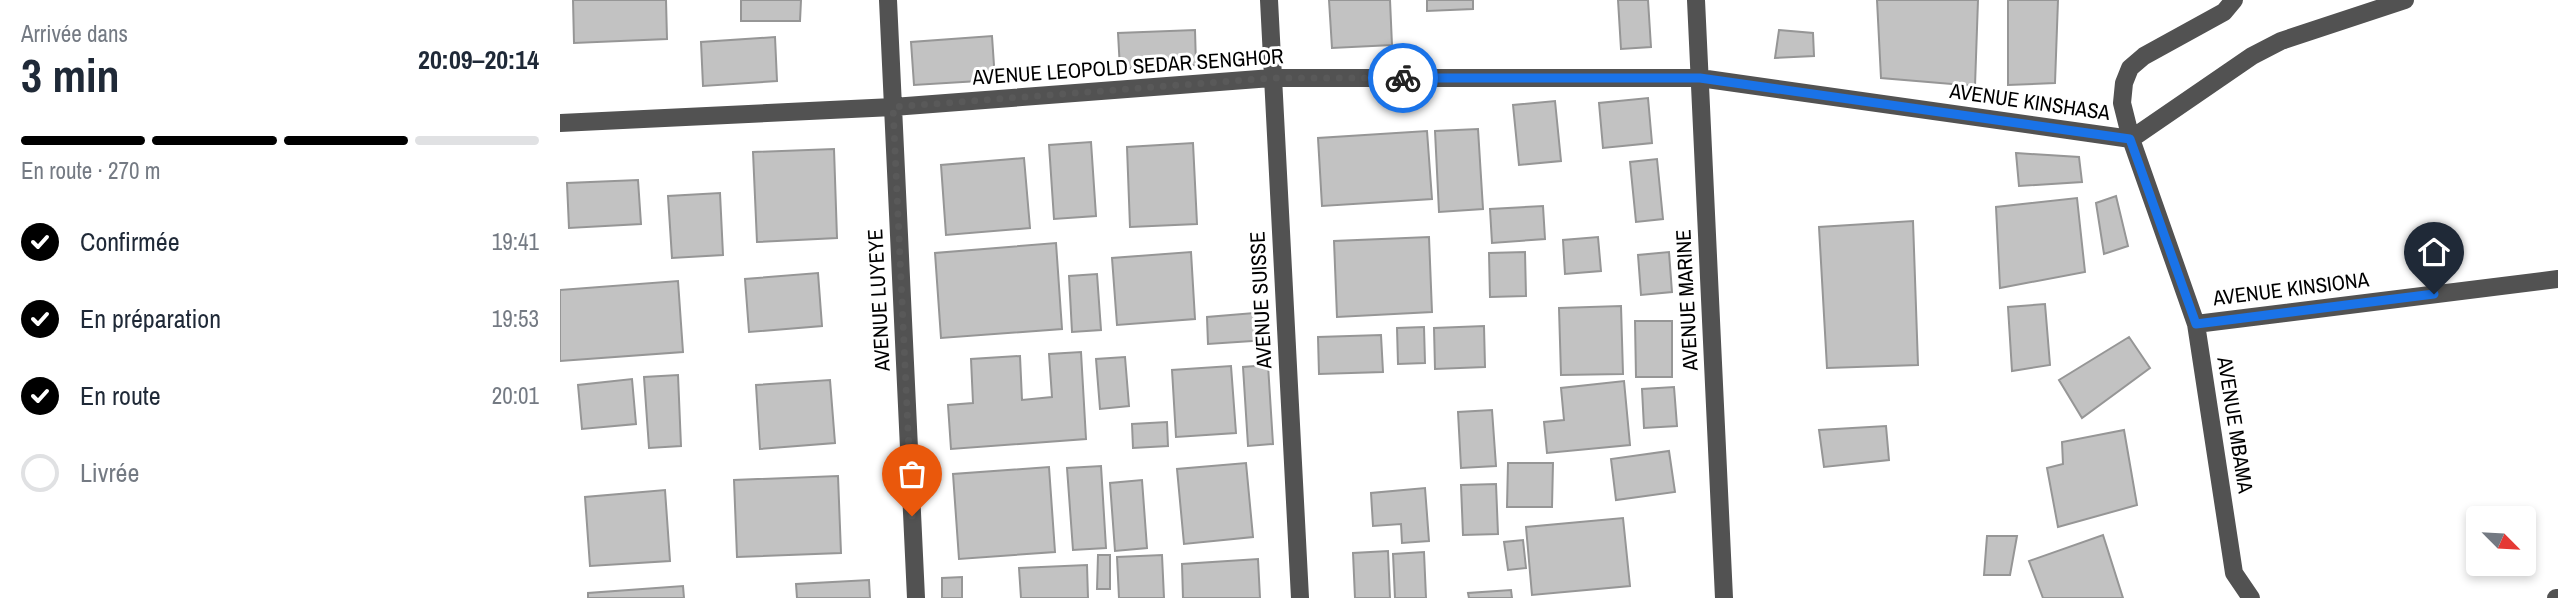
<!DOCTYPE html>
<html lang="fr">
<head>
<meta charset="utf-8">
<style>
	body { margin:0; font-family:"Archivo Narrow",sans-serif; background:#f6f6f7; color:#1f2937; height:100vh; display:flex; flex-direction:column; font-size:26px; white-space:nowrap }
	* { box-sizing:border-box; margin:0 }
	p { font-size:23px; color:#747a83 }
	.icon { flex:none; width:38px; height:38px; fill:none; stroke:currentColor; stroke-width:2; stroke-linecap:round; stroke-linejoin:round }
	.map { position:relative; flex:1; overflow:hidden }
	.panel { display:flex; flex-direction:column; background:#fff; width:560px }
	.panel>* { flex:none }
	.needle { width:46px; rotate:114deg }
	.controls { position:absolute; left:1906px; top:506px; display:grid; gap:14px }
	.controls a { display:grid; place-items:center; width:70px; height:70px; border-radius:7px; background:#fff; box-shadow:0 4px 10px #0003; font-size:35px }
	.pin { position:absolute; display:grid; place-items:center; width:60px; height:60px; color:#fff; margin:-72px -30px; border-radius:50% 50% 50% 0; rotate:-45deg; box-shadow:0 0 7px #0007 }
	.pin .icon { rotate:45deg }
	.courier { position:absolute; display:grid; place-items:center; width:70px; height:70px; margin:-35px; border:5px solid #1a73e8; border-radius:50%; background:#fff; color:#222; box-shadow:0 2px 9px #0007 }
	.overview em { font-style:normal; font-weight:700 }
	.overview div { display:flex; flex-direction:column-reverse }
	.overview { display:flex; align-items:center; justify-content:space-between; height:119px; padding:0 21px }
	h1 { font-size:46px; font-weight:700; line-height:52px }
	.bar { display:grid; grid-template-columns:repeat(4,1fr); gap:10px 7px; align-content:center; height:84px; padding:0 21px }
	.bar i { height:9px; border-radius:5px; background:#e0e1e3 }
	.bar .active { background:#000 }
	.bar p { grid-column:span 4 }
	ol { padding:0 21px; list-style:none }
	li { display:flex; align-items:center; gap:21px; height:77px }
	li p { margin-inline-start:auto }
	li .icon { padding:7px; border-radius:50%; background:#000; color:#fff; stroke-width:4 }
	li:last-child { color:#747a83 }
	li i { width:38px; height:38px; border:4px solid #e0e1e3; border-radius:50% }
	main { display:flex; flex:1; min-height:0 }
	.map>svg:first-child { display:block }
	.building { fill:#c2c2c2; stroke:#969696; stroke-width:2 }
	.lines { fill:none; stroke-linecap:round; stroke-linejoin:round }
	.minor { stroke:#525252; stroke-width:18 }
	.done { stroke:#595959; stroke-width:7; stroke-dasharray:0 12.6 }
	.route { stroke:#1a73e8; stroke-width:9 }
	.labels { text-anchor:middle; stroke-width:6; stroke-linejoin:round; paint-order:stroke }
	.street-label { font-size:21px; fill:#000; stroke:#fff }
</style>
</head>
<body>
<main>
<section class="panel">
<div class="overview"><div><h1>3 min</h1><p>Arrivée dans</p></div><em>20:09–20:14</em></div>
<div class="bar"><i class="active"></i><i class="active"></i><i class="active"></i><i></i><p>En route · 270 m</p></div>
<ol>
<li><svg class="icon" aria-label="check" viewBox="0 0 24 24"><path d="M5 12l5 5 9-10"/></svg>Confirmée<p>19:41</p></li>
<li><svg class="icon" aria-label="check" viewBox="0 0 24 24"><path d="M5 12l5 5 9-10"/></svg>En préparation<p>19:53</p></li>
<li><svg class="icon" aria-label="check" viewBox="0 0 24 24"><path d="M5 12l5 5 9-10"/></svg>En route<p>20:01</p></li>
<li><i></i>Livrée</li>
</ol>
</section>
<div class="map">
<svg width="1998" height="598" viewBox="0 0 1998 598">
	<rect width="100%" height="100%" fill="#fff"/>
	<path class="building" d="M13,0H106L107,39L14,43Z
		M181,0H241L240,21H181Z
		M769,0H830L832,45L772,48Z
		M867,0H913V9L867,11Z
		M1058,0H1088L1091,47L1061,49Z
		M1317,0H1418L1415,86L1321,78Z
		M1448,0H1498L1495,83L1448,85Z
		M635,30L636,65L560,69L558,33Z
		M1219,30L1253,33L1254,56L1215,58Z
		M432,36L435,80L354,85L351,42Z
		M215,37L217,81L143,86L141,42Z
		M1088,98L1092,143L1043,148L1039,103Z
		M995,101L1001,161L959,165L953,105Z
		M918,129L923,209L879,212L875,131Z
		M867,131L872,199L762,206L758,138Z
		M531,142L536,216L494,219L489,145Z
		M633,143L637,224L570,227L567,147Z
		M274,149L277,238L197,242L193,152Z
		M1456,153L1519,157L1522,182L1459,186Z
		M464,158L470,228L386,235L381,165Z
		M1097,159L1103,219L1076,222L1070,162Z
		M78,180L81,224L9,228L7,183Z
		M160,193L163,255L112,258L108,196Z
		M1556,196L1568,246L1544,254L1536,203Z
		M1517,198L1525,272L1440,288L1436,207Z
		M983,206L985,239L932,243L930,209Z
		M1353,221L1358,365L1267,368L1259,227Z
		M869,237L872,312L777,317L774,241Z
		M1038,237L1041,271L1005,274L1003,240Z
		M496,243L502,329L381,338L375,253Z
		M631,252L635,319L557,325L552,258Z
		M965,252L966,296L930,297L929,253Z
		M1109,252L1112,292L1081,295L1078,255Z
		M258,273L262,326L189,332L185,279Z
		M537,274L541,330L512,332L509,276Z
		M118,281L123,352L0,361V290Z
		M1485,304L1490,365L1452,371L1448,307Z
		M1061,306L1063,374L1001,375L999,308Z
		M706,312L707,340L648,344L647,317Z
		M1075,321H1112V377H1076Z
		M924,326L925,367L875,369L874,328Z
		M864,327L865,363L838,364L837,328Z
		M821,335L823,372L759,374L758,337Z
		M1569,337L1590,368L1522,418L1499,380Z
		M521,352L526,439L391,449L388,405L413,403L411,359L460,356L462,400L492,397L489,354Z
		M565,357L569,406L540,409L536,359Z
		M708,365L713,444L688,446L683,367Z
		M671,366L676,433L616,437L612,370Z
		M118,375L121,446L89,448L84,377Z
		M72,379L76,424L22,429L18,385Z
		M270,380L275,443L200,449L196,385Z
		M1064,381L1070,445L987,453L984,422L1004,420L1001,388Z
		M1114,387L1117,426L1084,428L1082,389Z
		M932,410L936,466L901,468L898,412Z
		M607,422L608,446L573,448L572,424Z
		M1326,426L1329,460L1264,467L1259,430Z
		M1326,426L1329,460L1264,467L1259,430Z
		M1564,430L1577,505L1498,527L1487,468L1503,464L1502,442Z
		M1109,451L1115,492L1056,500L1051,459Z
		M686,463L693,537L624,544L617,469Z
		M948,463H993L992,507H947Z
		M541,466L546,548L513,550L507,468Z
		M489,467L495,552L399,559L393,474Z
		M278,476L281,553L177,557L174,480Z
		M582,480L587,548L555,551L550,483Z
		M936,484L938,534L903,535L901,485Z
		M865,488L869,541L842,543L841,524L813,526L811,493Z
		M105,490L110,561L30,566L25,497Z
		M1063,518L1070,586L972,595L966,527Z
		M1543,535L1563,598H1483L1469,561Z
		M1427,536H1457L1450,575H1424Z
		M963,540L966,568L948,570L944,542Z
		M828,551L830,598H795L793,553Z
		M864,552L866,598H835L833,554Z
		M538,555H550V589H537Z
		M602,555L604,598H559L557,557Z
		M698,559L700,598H623L622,564Z
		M527,565L528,598H461L459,568Z
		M402,577V598H382V578Z
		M309,580L310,598H237L236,584Z
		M123,586L124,598H28V593Z
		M951,590L952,598H909L908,593Z"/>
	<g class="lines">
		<path class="minor" d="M328,0L356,598
			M709,0L740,598
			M1136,0L1164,598
			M1674,0L1664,12L1584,56L1570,68L1564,83L1562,103L1571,139L1636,324L1674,573L1691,598
			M0,123L333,107L712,78H1140L1571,139L1692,56L1721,41L1845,0
			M1636,324L1998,279
			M1996,598H1998"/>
	</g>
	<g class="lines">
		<path class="done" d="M352,516L333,107L712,78H843"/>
		<path class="route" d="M843,78H1140L1570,139L1636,324L1874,294"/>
	</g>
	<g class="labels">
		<g class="street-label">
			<text transform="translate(568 67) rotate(-4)" y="7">AVENUE LEOPOLD SEDAR SENGHOR</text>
			<text transform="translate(1470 102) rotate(8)" y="7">AVENUE KINSHASA</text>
			<text transform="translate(1731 289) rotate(-7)" y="7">AVENUE KINSIONA</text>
			<text transform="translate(319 300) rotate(-93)" y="7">AVENUE LUYEYE</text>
			<text transform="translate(701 300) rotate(-93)" y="7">AVENUE SUISSE</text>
			<text transform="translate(1127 300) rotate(-93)" y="7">AVENUE MARINE</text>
			<text transform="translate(1675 425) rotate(81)" y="7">AVENUE MBAMA</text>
		</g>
	</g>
</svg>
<div class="controls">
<a><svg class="needle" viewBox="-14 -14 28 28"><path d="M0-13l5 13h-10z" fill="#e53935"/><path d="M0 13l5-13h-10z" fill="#747a83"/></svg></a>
</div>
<div class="pin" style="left:352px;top:516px;background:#ea580c"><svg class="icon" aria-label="bag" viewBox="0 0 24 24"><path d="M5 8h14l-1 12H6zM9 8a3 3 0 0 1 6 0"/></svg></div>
<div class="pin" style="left:1874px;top:294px;background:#1f2937"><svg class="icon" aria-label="home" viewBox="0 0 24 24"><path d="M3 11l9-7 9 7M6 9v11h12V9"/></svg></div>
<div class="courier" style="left:843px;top:78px"><svg class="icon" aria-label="bike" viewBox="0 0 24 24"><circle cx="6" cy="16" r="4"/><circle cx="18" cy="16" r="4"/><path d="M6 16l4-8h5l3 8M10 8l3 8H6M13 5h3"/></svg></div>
</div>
</main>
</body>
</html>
